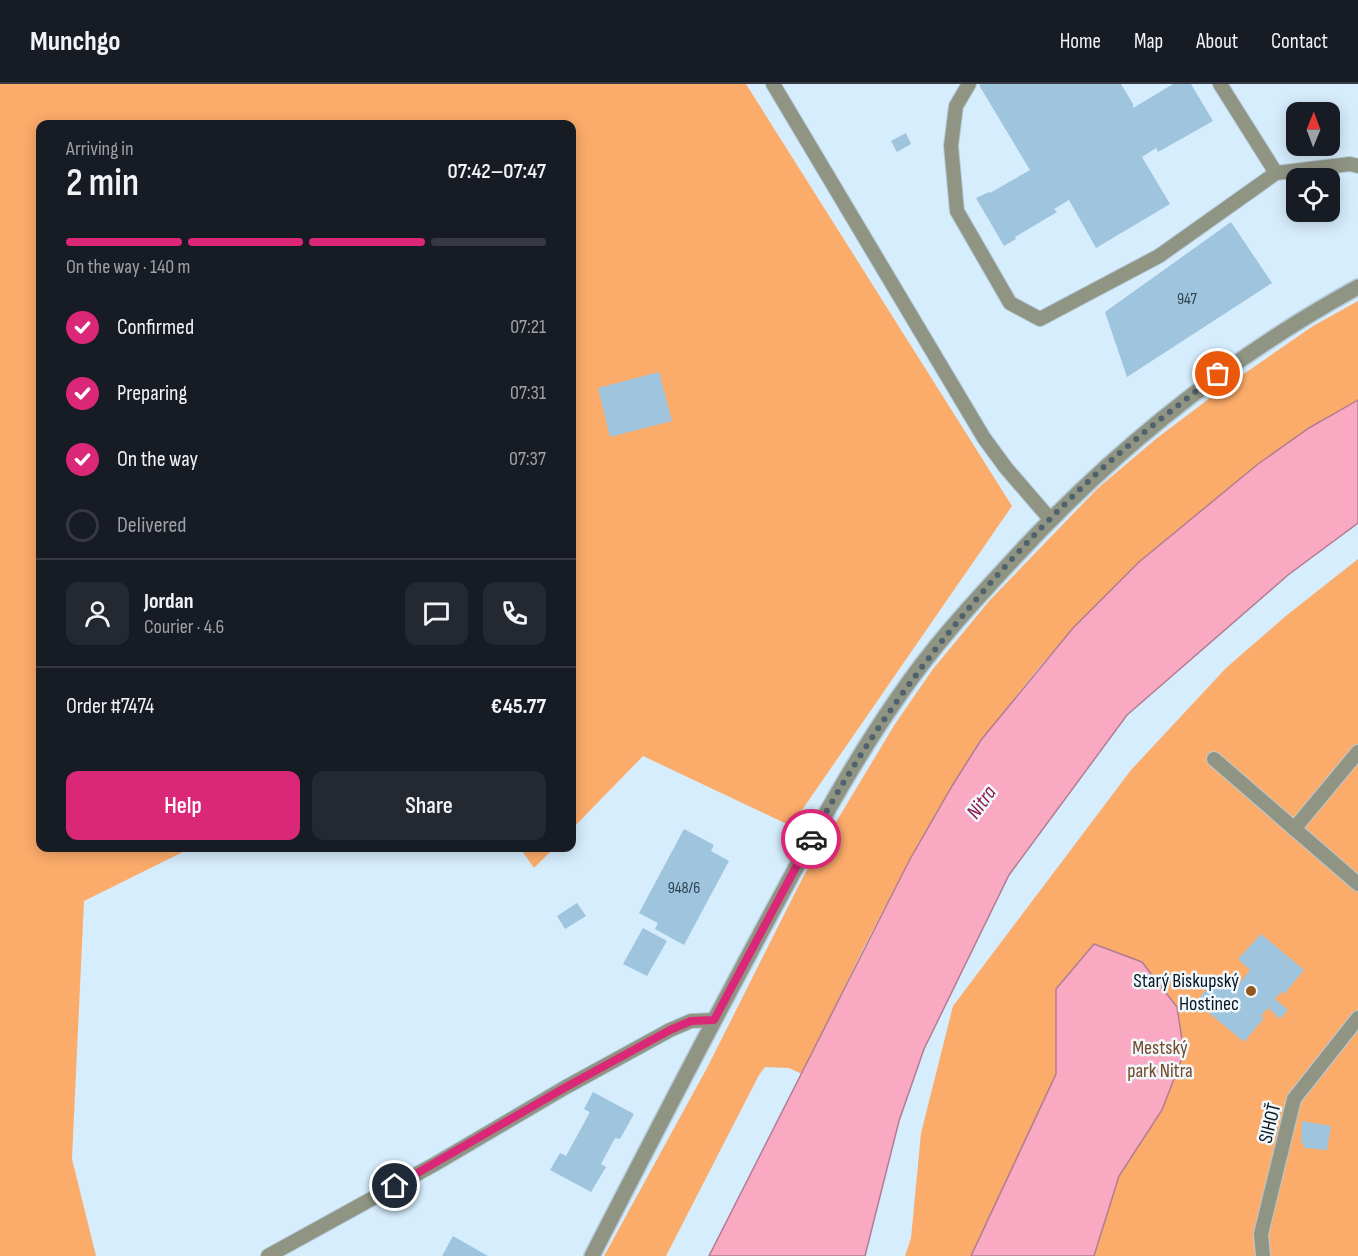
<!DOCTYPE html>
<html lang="en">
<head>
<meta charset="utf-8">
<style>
	body { margin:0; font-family:"Sofia Sans Condensed",sans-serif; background:#242831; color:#f1f3f6; height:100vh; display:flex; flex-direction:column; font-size:22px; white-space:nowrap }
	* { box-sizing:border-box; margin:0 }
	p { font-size:20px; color:#9ea1a6 }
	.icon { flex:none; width:33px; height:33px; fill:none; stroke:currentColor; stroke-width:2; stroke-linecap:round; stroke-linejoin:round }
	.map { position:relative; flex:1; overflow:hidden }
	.details { position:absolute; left:36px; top:36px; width:540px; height:732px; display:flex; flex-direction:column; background:#171b24; border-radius:12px; box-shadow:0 3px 15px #0003 }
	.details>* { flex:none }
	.needle { width:39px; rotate:1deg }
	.fabs { position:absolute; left:1286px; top:18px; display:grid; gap:12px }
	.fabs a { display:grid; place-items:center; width:54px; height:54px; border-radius:12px; background:#171b24; box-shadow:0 3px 15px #0003; font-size:30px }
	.pin { position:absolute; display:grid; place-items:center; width:51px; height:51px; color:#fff; margin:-26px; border:3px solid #fff; border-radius:50%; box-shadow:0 2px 6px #0007 }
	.courier { position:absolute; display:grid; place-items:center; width:60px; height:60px; margin:-30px; border:4px solid #db2777; border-radius:50%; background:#fff; color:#222; box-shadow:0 2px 8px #0007 }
	.summary em { font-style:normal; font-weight:600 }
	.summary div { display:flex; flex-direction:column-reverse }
	.summary { display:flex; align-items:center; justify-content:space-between; height:102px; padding:0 30px }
	h1 { font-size:39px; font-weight:600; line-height:45px }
	.bar { display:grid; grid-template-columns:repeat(4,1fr); gap:9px 6px; align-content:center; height:72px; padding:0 30px }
	.bar i { height:8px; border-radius:4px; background:#363941 }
	.bar .on { background:#db2777 }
	.bar p { grid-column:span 4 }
	.line { display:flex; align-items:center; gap:15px; padding:0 30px; border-top:2px solid #363941 }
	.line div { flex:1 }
	.round { display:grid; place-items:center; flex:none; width:63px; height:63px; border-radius:12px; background:#242831 }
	ol { padding:0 30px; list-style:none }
	li { display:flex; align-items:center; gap:18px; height:66px }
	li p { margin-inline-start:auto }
	li .icon { padding:6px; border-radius:50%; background:#db2777; color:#fff; stroke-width:4 }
	li:last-child { color:#9ea1a6 }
	li i { width:33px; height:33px; border:3px solid #363941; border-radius:50% }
	.action { display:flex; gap:12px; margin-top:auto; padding:12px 30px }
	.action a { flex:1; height:69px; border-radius:12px; background:#db2777; color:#fff; font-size:24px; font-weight:600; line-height:69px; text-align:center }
	.action a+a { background:#242831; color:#f1f3f6 }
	header { display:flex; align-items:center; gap:36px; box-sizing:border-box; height:84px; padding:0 30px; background:#171b24; border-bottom:2px solid #363941 }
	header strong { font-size:28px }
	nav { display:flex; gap:33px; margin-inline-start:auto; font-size:21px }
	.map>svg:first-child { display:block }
	.green { fill:#fcac6a }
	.water { fill:#f9a9c2; stroke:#b17d91; stroke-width:1.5 }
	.building { fill:#9ec4de }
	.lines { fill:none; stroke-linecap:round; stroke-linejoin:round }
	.service-casing { stroke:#b5cbda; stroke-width:16 }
	.minor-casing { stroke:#b5cbda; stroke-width:18 }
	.service { stroke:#909483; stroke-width:14 }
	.minor { stroke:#909483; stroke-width:15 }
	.done { stroke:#50626d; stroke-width:6; stroke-dasharray:0 10.8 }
	.route { stroke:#db2777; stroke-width:8 }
	.poi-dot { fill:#95561d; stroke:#f0f8fd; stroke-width:2 }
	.labels { text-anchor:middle; stroke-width:5; stroke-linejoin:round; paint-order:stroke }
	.number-label { font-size:16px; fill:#2e4250 }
	.poi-label { font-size:20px; fill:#081720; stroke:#f0f8fd; text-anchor:end }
	.park-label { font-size:20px; fill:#754a26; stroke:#f0f8fd }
	.street-label { font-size:20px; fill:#081720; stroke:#f0f8fd }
	.water-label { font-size:21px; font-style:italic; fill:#8c174e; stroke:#f0f8fd }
</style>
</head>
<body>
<header>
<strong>Munchgo</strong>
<nav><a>Home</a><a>Map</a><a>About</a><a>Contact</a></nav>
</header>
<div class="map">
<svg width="1358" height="1172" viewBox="0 0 1358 1172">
	<rect width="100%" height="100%" fill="#d6edfd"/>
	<path class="green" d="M0,0H746L1012,422L791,742L643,672L572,745V40H40V764H191L84,817L72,1075L96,1172H0Z
		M1358,217V316L1309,344L1073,544L1037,586L981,656L952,702L909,777L862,867L802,990L789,984L765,983L759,991L666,1172H604L707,984L803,793L895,640L933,585L990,516L1098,404L1157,354L1222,305L1313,242Z
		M1358,475V1172H905L911,1154L921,1049L953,922L1131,686L1226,584L1287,531Z
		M520,764H554L534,784Z"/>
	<path class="water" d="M1358,316V439L1288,491L1127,631L1009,791L924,965L899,1037L865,1172H709L909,777L952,702L981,656L1073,544L1139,478L1258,380L1309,344Z
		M1094,860L1142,878L1177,923L1184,969L1162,1026L1119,1092L1094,1172H971L1056,990V905Z"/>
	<path class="building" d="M981,0H1121L1133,20V24L1173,0H1191L1213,37L1158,68L1156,64L1142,73L1170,120L1096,164L1069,116L1054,125L1057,128L1015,153L1016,155L1004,162L976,114L989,108L990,109L1030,86L979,1Z
		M906,49L911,60L897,68L891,57Z
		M1231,138L1272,199L1127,293L1105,228Z
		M659,288L672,337L610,353L598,304Z
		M684,745L714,761L711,767L729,777L684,861L655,845L658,839L639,829Z
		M577,819L586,832L565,845L557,832Z
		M643,844L667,857L647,892L623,880Z
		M1261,850L1304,886L1284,910L1281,908L1275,915L1288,926L1280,935L1268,924L1261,932L1264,934L1244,958L1196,918L1217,892L1234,906L1250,886L1238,875Z
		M593,1008L634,1030L620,1055L615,1054L601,1080L606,1083L591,1108L550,1086L560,1069L566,1072L590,1028L584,1025Z
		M1302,1037L1331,1042L1327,1066L1305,1064L1301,1057Z
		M453,1152L488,1172H442Z"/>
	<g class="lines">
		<defs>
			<path id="service" d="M773,0L984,354L1006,384L1050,435
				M969,0L956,22L951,62L957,127L1010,219L1040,235L1159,172L1276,89
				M1220,0L1276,89L1350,80L1358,82
				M1214,675L1358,800
				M1294,745L1358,668
				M268,1172L435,1080L566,1003L670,946L691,937L714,936
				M1263,1172L1261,1150L1294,1015L1358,934"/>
			<path id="minor" d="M592,1172C649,1061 706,951 765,841C807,763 848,685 899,612C931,565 969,523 1008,481C1110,369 1225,276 1358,203"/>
		</defs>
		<use href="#service" class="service-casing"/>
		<use href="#minor" class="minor-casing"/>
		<use href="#service" class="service"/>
		<use href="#minor" class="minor"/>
	</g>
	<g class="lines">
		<path class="done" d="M811,755C885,619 982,497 1095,391C1134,355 1176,323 1218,290"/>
		<path class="route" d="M395,1102L566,1003L670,946L691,937L714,936L811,755"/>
	</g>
	<circle class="poi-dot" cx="1251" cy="907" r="6"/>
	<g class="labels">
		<g class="number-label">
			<text x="1187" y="220">947</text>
			<text x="684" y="809">948/6</text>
		</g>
		<g class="poi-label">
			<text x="1239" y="903">Starý Biskupský<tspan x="1239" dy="23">Hostinec</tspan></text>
		</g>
		<g class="park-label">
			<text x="1160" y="970">Mestský<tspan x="1160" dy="23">park Nitra</tspan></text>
		</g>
		<g class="street-label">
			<text transform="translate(1269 1039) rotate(-76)" y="7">SIHOŤ</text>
		</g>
		<g class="water-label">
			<text transform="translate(981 718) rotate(-54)" y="7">Nitra</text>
		</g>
	</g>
</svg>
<div class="fabs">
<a><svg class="needle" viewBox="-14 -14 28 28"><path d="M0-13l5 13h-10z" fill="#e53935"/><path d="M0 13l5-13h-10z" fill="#9ea1a6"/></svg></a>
<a><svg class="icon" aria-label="locate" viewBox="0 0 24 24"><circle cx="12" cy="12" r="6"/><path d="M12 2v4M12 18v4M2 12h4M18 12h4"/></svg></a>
</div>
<div class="pin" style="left:1218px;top:290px;background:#ea580c"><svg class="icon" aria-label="bag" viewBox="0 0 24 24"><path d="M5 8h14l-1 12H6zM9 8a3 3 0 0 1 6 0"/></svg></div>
<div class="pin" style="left:395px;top:1102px;background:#1f2937"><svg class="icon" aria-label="home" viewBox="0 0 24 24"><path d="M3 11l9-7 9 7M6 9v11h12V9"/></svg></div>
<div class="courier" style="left:811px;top:755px"><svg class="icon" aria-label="car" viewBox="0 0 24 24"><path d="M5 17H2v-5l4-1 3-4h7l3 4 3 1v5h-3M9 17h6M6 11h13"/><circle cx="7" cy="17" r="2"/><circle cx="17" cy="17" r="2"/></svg></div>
<section class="details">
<div class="summary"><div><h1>2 min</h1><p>Arriving in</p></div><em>07:42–07:47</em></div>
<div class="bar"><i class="on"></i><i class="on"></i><i class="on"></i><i></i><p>On the way · 140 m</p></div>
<ol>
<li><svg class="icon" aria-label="check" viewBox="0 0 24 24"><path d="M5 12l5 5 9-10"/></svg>Confirmed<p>07:21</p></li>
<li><svg class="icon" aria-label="check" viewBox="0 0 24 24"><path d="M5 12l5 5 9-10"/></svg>Preparing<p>07:31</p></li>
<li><svg class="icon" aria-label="check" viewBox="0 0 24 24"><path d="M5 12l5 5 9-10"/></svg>On the way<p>07:37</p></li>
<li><i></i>Delivered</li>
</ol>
<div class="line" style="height:108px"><a class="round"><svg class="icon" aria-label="person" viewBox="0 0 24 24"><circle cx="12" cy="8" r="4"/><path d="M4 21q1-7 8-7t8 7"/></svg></a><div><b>Jordan</b><p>Courier · 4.6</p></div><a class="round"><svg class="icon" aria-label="chat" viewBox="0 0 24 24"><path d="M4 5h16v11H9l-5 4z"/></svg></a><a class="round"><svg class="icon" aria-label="phone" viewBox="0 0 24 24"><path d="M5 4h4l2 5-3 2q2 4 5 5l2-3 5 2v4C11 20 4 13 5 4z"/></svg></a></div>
<div class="line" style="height:78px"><div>Order #7474</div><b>€45.77</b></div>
<div class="action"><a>Help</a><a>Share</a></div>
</section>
</div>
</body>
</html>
